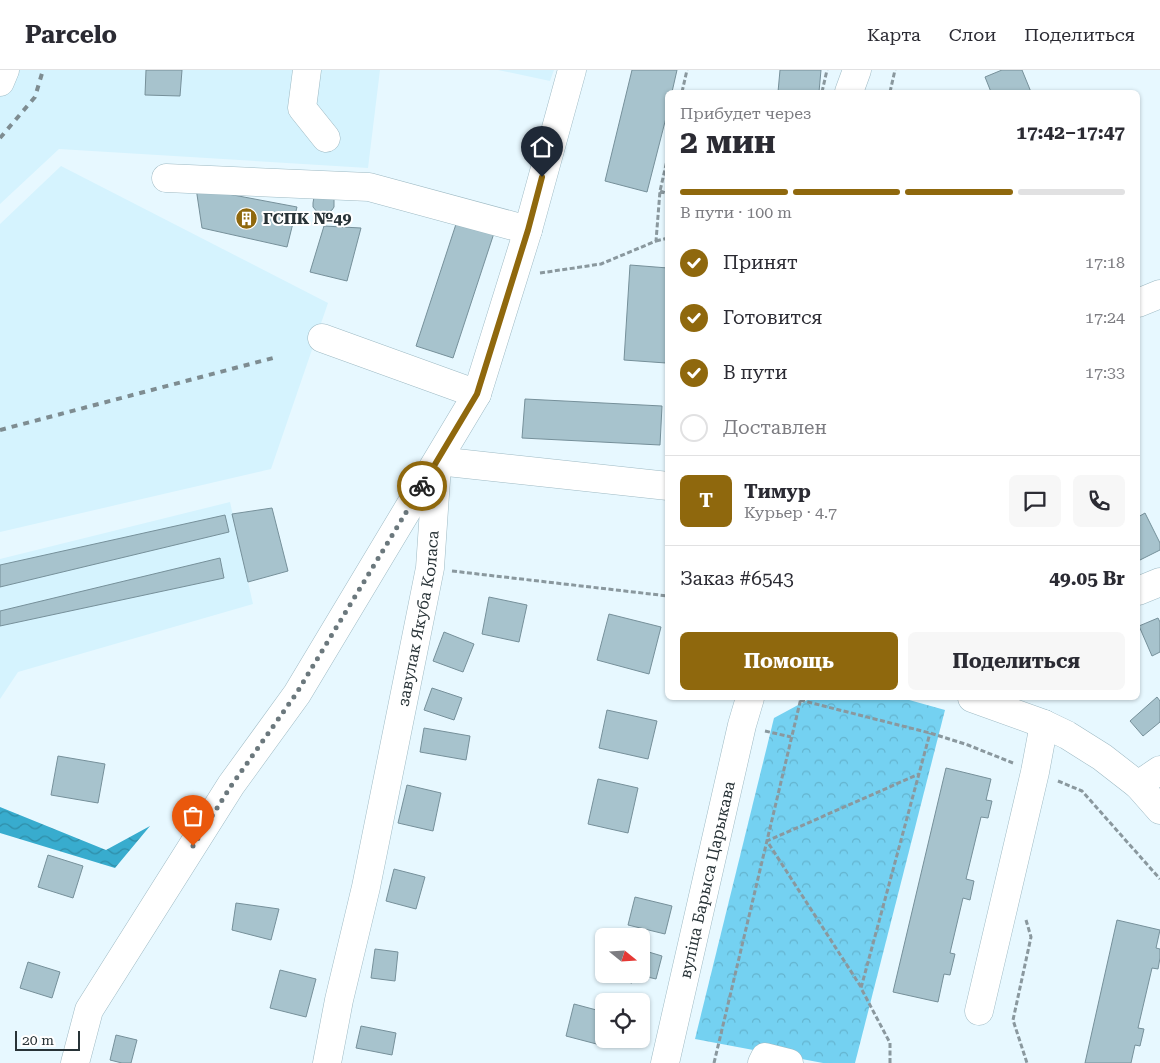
<!DOCTYPE html>
<html lang="ru">
<head>
<meta charset="utf-8">
<style>
	body { margin:0; font-family:"Roboto Serif",serif; background:#f7f7f7; color:#2b2b33; height:100vh; display:flex; flex-direction:column; font-size:19px; white-space:nowrap }
	* { box-sizing:border-box; margin:0 }
	p { font-size:16px; color:#7c7c81 }
	.icon { flex:none; width:28px; height:28px; fill:none; stroke:currentColor; stroke-width:2; stroke-linecap:round; stroke-linejoin:round }
	.map { position:relative; flex:1; overflow:hidden }
	.drawer { position:absolute; left:665px; top:20px; width:475px; height:610px; display:flex; flex-direction:column; background:#fff; border-radius:8px; box-shadow:0 1px 4px #0004 }
	.drawer>* { flex:none }
	.needle { width:32px; rotate:108deg }
	.buttons { position:absolute; left:595px; top:858px; display:grid; gap:10px }
	.buttons a { display:grid; place-items:center; width:55px; height:55px; border-radius:8px; background:#fff; box-shadow:0 1px 4px #0004; font-size:25px }
	.scale { position:absolute; left:15px; bottom:12px; width:65px; box-sizing:border-box; padding-left:5px; border:2px solid #283337; border-top:0; font-size:14px; line-height:18px; white-space:nowrap; color:#283337; -webkit-text-stroke:4px #fff; paint-order:stroke }
	.pin { position:absolute; display:grid; place-items:center; width:42px; height:42px; color:#fff; margin:-51px -21px; border-radius:50% 50% 50% 0; rotate:-45deg; box-shadow:0 0 5px #0007 }
	.pin .icon { rotate:45deg }
	.courier { position:absolute; display:grid; place-items:center; width:50px; height:50px; margin:-25px; border:4px solid #8f680d; border-radius:50%; background:#fff; color:#222; box-shadow:0 1px 6px #0007 }
	.head em { font-style:normal; font-weight:700 }
	.head div { display:flex; flex-direction:column-reverse }
	.head { display:flex; align-items:center; justify-content:space-between; height:85px; padding:0 15px }
	h1 { font-size:32px; font-weight:700; line-height:38px }
	.bar { display:grid; grid-template-columns:repeat(4,1fr); gap:8px 5px; align-content:center; height:60px; padding:0 15px }
	.bar i { height:6px; border-radius:4px; background:#e1e1e2 }
	.bar .selected { background:#8f680d }
	.bar p { grid-column:span 4 }
	.line { display:flex; align-items:center; gap:12px; padding:0 15px; border-top:1px solid #e1e1e2 }
	.line div { flex:1 }
	.round { display:grid; place-items:center; flex:none; width:52px; height:52px; border-radius:8px; background:#f7f7f7 }
	ol { padding:0 15px; list-style:none }
	li { display:flex; align-items:center; gap:15px; height:55px }
	li p { margin-inline-start:auto }
	li .icon { padding:5px; border-radius:50%; background:#8f680d; color:#fff; stroke-width:4 }
	li:last-child { color:#7c7c81 }
	li i { width:28px; height:28px; border:2px solid #e1e1e2; border-radius:50% }
	.cta { display:flex; gap:10px; margin-top:auto; padding:10px 15px }
	.cta a { flex:1; height:58px; border-radius:8px; background:#8f680d; color:#fff; font-size:20px; font-weight:700; line-height:58px; text-align:center }
	.cta a+a { background:#f7f7f7; color:#2b2b33 }
	header { display:flex; align-items:center; gap:30px; box-sizing:border-box; height:70px; padding:0 25px; background:#fff; border-bottom:1px solid #e1e1e2 }
	header strong { font-size:24px }
	nav { display:flex; gap:28px; margin-inline-start:auto; font-size:18px }
	.map>svg:first-child { display:block }
	.built { fill:#d5f3fe }
	.forest { fill:url(#forest-crowns) }
	.water { fill:url(#water-waves) }
	.building { fill:#a7c3cd; stroke:#76909a }
	.lines { fill:none; stroke-linecap:round; stroke-linejoin:round }
	.minor-casing { stroke:#9ebac4; stroke-width:29 }
	.major-casing { stroke:#9ebac4; stroke-width:29 }
	.path { stroke:#8a989e; stroke-width:3; stroke-dasharray:5 2.5; stroke-linecap:butt }
	.minor { stroke:#fff; stroke-width:28 }
	.major { stroke:#fff; stroke-width:28 }
	.rail { stroke:#7e8c91; stroke-width:4; stroke-dasharray:6 6; stroke-linecap:butt }
	.done { stroke:#6b787d; stroke-width:5; stroke-dasharray:0 9 }
	.route { stroke:#8f680d; stroke-width:6 }
	.labels { text-anchor:middle; stroke-width:4; stroke-linejoin:round; paint-order:stroke }
	.poi-label { font-size:16px; font-weight:bold; fill:#283337; stroke:#fff; text-anchor:start }
	.street-label { font-size:16px; fill:#283337; stroke:#fff }
</style>
</head>
<body>
<header>
<strong>Parcelo</strong>
<nav><a>Карта</a><a>Слои</a><a>Поделиться</a></nav>
</header>
<div class="map">
<svg width="1160" height="993" viewBox="0 0 1160 993">
	<defs>
		<pattern id="forest-crowns" width="20" height="18" patternUnits="userSpaceOnUse" patternTransform="scale(1.25)"><rect width="20" height="18" fill="#74d1f1"/><path d="M2 6a3 3 0 1 1 6 0M12 15a3 3 0 1 1 6 0" fill="none" stroke="#64b4cf"/></pattern>
		<pattern id="water-waves" width="16" height="10" patternUnits="userSpaceOnUse" patternTransform="scale(1.25)"><rect width="16" height="10" fill="#38acce"/><path d="M0 5q4-4 8 0t8 0" fill="none" stroke="#2f8da8"/></pattern>
	</defs>
	<rect width="100%" height="100%" fill="#e7f8ff"/>
	<path class="built" d="M0,0H380L368,98L59,79L0,134Z
		M498,0H554L550,11Z
		M61,96L328,233L271,399L0,462V154Z
		M230,432L253,534L18,602L0,629V489Z"/>
	<path class="forest" d="M811,628H902L945,640L855,993H823L695,969L774,648Z"/>
	<path class="water" d="M0,737L106,780L150,756L115,798L0,763Z"/>
	<path class="building" d="M146,0H182L180,26L145,25Z
		M632,0H677L672,22H668V40L647,122L605,111Z
		M780,0H821L819,22H778Z
		M1002,0H1022L1031,22H991L985,7Z
		M196,118L297,137L287,177L202,158Z
		M314,127L334,129V137L332,140L326,144L318,143L313,137V133Z
		M459,145L496,157L453,288L416,276Z
		M324,156L361,158L347,211L310,202Z
		M630,195L668,198V275L666,293L624,290Z
		M525,329L662,336L660,375L522,368Z
		M272,438L288,501L248,512L232,444Z
		M1145,443L1160,473V480L1138,491V447Z
		M225,445L229,462L0,517V495Z
		M220,488L224,508L0,556V541Z
		M489,527L527,535L519,572L482,564Z
		M609,544L661,557L649,604L597,590Z
		M1158,548L1160,552V582L1152,586L1139,556Z
		M444,562L474,574L463,602L433,591Z
		M432,618L462,628L454,650L424,640Z
		M1157,627L1160,631V652L1143,666L1130,651Z
		M607,640L657,651L648,689L599,678Z
		M424,658L470,666L466,690L420,682Z
		M58,686L105,694L98,733L51,725Z
		M946,698L991,709L986,730L992,731L988,748L981,747L966,809L974,811L970,830L963,828L950,883L955,884L950,905L944,904L938,932L893,922Z
		M598,709L638,718L628,763L588,754Z
		M407,715L441,723L433,761L398,753Z
		M48,785L83,796L73,828L38,817Z
		M394,799L425,807L416,839L386,831Z
		M635,827L672,836L665,864L628,855Z
		M236,833L279,839L271,870L232,860Z
		M1117,850L1160,860L1156,878L1160,879V888L1158,899L1152,898L1138,958L1144,959L1140,976L1135,975L1131,993H1085Z
		M375,879L398,882L395,911L371,908Z
		M642,880L662,886L656,909L635,904H641Z
		M28,892L60,902L52,928L20,918Z
		M280,900L316,909L306,947L270,938Z
		M613,904H634L632,913L612,908Z
		M574,934L604,942V969H610L608,977L566,966Z
		M361,956L396,963L392,985L356,978Z
		M116,965L137,970L131,993H122L110,990Z"/>
	<g class="lines">
		<defs>
			<g id="minor">
				<path d="M307,0L302,38L326,68"/>
				<path d="M0,12L5,0"/>
				<path d="M166,108L369,117L528,160"/>
				<path d="M1138,233L1160,224"/>
				<path d="M322,268L477,324"/>
				<path d="M438,391L668,416"/>
				<path d="M1138,521L1160,512"/>
				<path d="M972,628L1044,654L1067,665L1102,687L1138,715L1160,740"/>
				<path d="M1138,715L1160,700"/>
				<path d="M979,941L1035,702L1044,654"/>
				<path d="M75,993L89,940L231,715L297,624L477,324L528,160L572,0"/>
				<path id="s1" d="M327,993L339,930L366,817L430,498L437,395"/>
				<path d="M762,993L765,987L789,993"/>
			</g>
			<g id="major">
				<path d="M849,22L857,0"/>
				<path id="s2" d="M665,993L742,655L750,628"/>
			</g>
		</defs>
		<use href="#minor" class="minor-casing"/>
		<use href="#major" class="major-casing"/>
		<path class="path" d="M682,22L687,0
			M822,22L827,0
			M890,22L895,0
			M660,121L668,124
			M656,171L668,168
			M540,203L601,194L656,171L660,121L668,86
			M452,501L668,526
			M800,630L930,663L968,675L1013,693
			M765,661L791,667
			M1058,711L1082,721L1160,809
			M1026,850L1031,867L1013,950L1027,993
			M861,917L767,771L919,704
			M714,993L801,628
			M890,993V973L861,918L930,663"/>
		<use href="#minor" class="minor"/>
		<use href="#major" class="major"/>
		<path class="rail" d="M0,68L35,27L43,0
			M0,360L273,288"/>
	</g>
	<g class="lines">
		<path class="done" d="M193,776L231,716L296,624L422,416"/>
		<path class="route" d="M422,416L477,324L528,160L542,107"/>
	</g>
	<defs>
		<symbol id="building-disc" viewBox="-11 -11 22 22"><circle r="9.5" fill="#8f680d" stroke="#fff"/><path d="M-4-6H4V6H1V3H-1V6H-4ZM-2.5-4.3h1.7v1.8h-1.7ZM.8-4.3h1.7v1.8H.8ZM-2.5-1h1.7V.8h-1.7ZM.8-1h1.7V.8H.8Z" fill="#fff"/></symbol>
	</defs>
	<g fill-rule="evenodd">
		<use href="#building-disc" x="234" y="136" width="25" height="25"/>
	</g>
	<g class="labels">
		<g class="poi-label">
			<text x="263" y="154">ГСПК №49</text>
		</g>
		<g class="street-label">
			<text dy="6" stroke="none"><textPath href="#s1" startOffset="454">завулак Якуба Коласа</textPath></text>
			<text dy="6" stroke="none"><textPath href="#s2" startOffset="188">вуліца Барыса Царыкава</textPath></text>
		</g>
	</g>
</svg>
<div class="buttons">
<a><svg class="needle" viewBox="-14 -14 28 28"><path d="M0-13l5 13h-10z" fill="#e53935"/><path d="M0 13l5-13h-10z" fill="#7c7c81"/></svg></a>
<a><svg class="icon" aria-label="locate" viewBox="0 0 24 24"><circle cx="12" cy="12" r="6"/><path d="M12 2v4M12 18v4M2 12h4M18 12h4"/></svg></a>
</div>
<div class="scale">20 m</div>
<div class="pin" style="left:193px;top:776px;background:#ea580c"><svg class="icon" aria-label="bag" viewBox="0 0 24 24"><path d="M5 8h14l-1 12H6zM9 8a3 3 0 0 1 6 0"/></svg></div>
<div class="pin" style="left:542px;top:107px;background:#1f2937"><svg class="icon" aria-label="home" viewBox="0 0 24 24"><path d="M3 11l9-7 9 7M6 9v11h12V9"/></svg></div>
<div class="courier" style="left:422px;top:416px"><svg class="icon" aria-label="bike" viewBox="0 0 24 24"><circle cx="6" cy="16" r="4"/><circle cx="18" cy="16" r="4"/><path d="M6 16l4-8h5l3 8M10 8l3 8H6M13 5h3"/></svg></div>
<section class="drawer">
<div class="head"><div><h1>2 мин</h1><p>Прибудет через</p></div><em>17:42–17:47</em></div>
<div class="bar"><i class="selected"></i><i class="selected"></i><i class="selected"></i><i></i><p>В пути · 100 m</p></div>
<ol>
<li><svg class="icon" aria-label="check" viewBox="0 0 24 24"><path d="M5 12l5 5 9-10"/></svg>Принят<p>17:18</p></li>
<li><svg class="icon" aria-label="check" viewBox="0 0 24 24"><path d="M5 12l5 5 9-10"/></svg>Готовится<p>17:24</p></li>
<li><svg class="icon" aria-label="check" viewBox="0 0 24 24"><path d="M5 12l5 5 9-10"/></svg>В пути<p>17:33</p></li>
<li><i></i>Доставлен</li>
</ol>
<div class="line" style="height:90px"><b class="round" style="background:#8f680d;color:#fff">Т</b><div><b>Тимур</b><p>Курьер · 4.7</p></div><a class="round"><svg class="icon" aria-label="chat" viewBox="0 0 24 24"><path d="M4 5h16v11H9l-5 4z"/></svg></a><a class="round"><svg class="icon" aria-label="phone" viewBox="0 0 24 24"><path d="M5 4h4l2 5-3 2q2 4 5 5l2-3 5 2v4C11 20 4 13 5 4z"/></svg></a></div>
<div class="line" style="height:65px"><div>Заказ #6543</div><b>49.05 Br</b></div>
<div class="cta"><a>Помощь</a><a>Поделиться</a></div>
</section>
</div>
</body>
</html>
